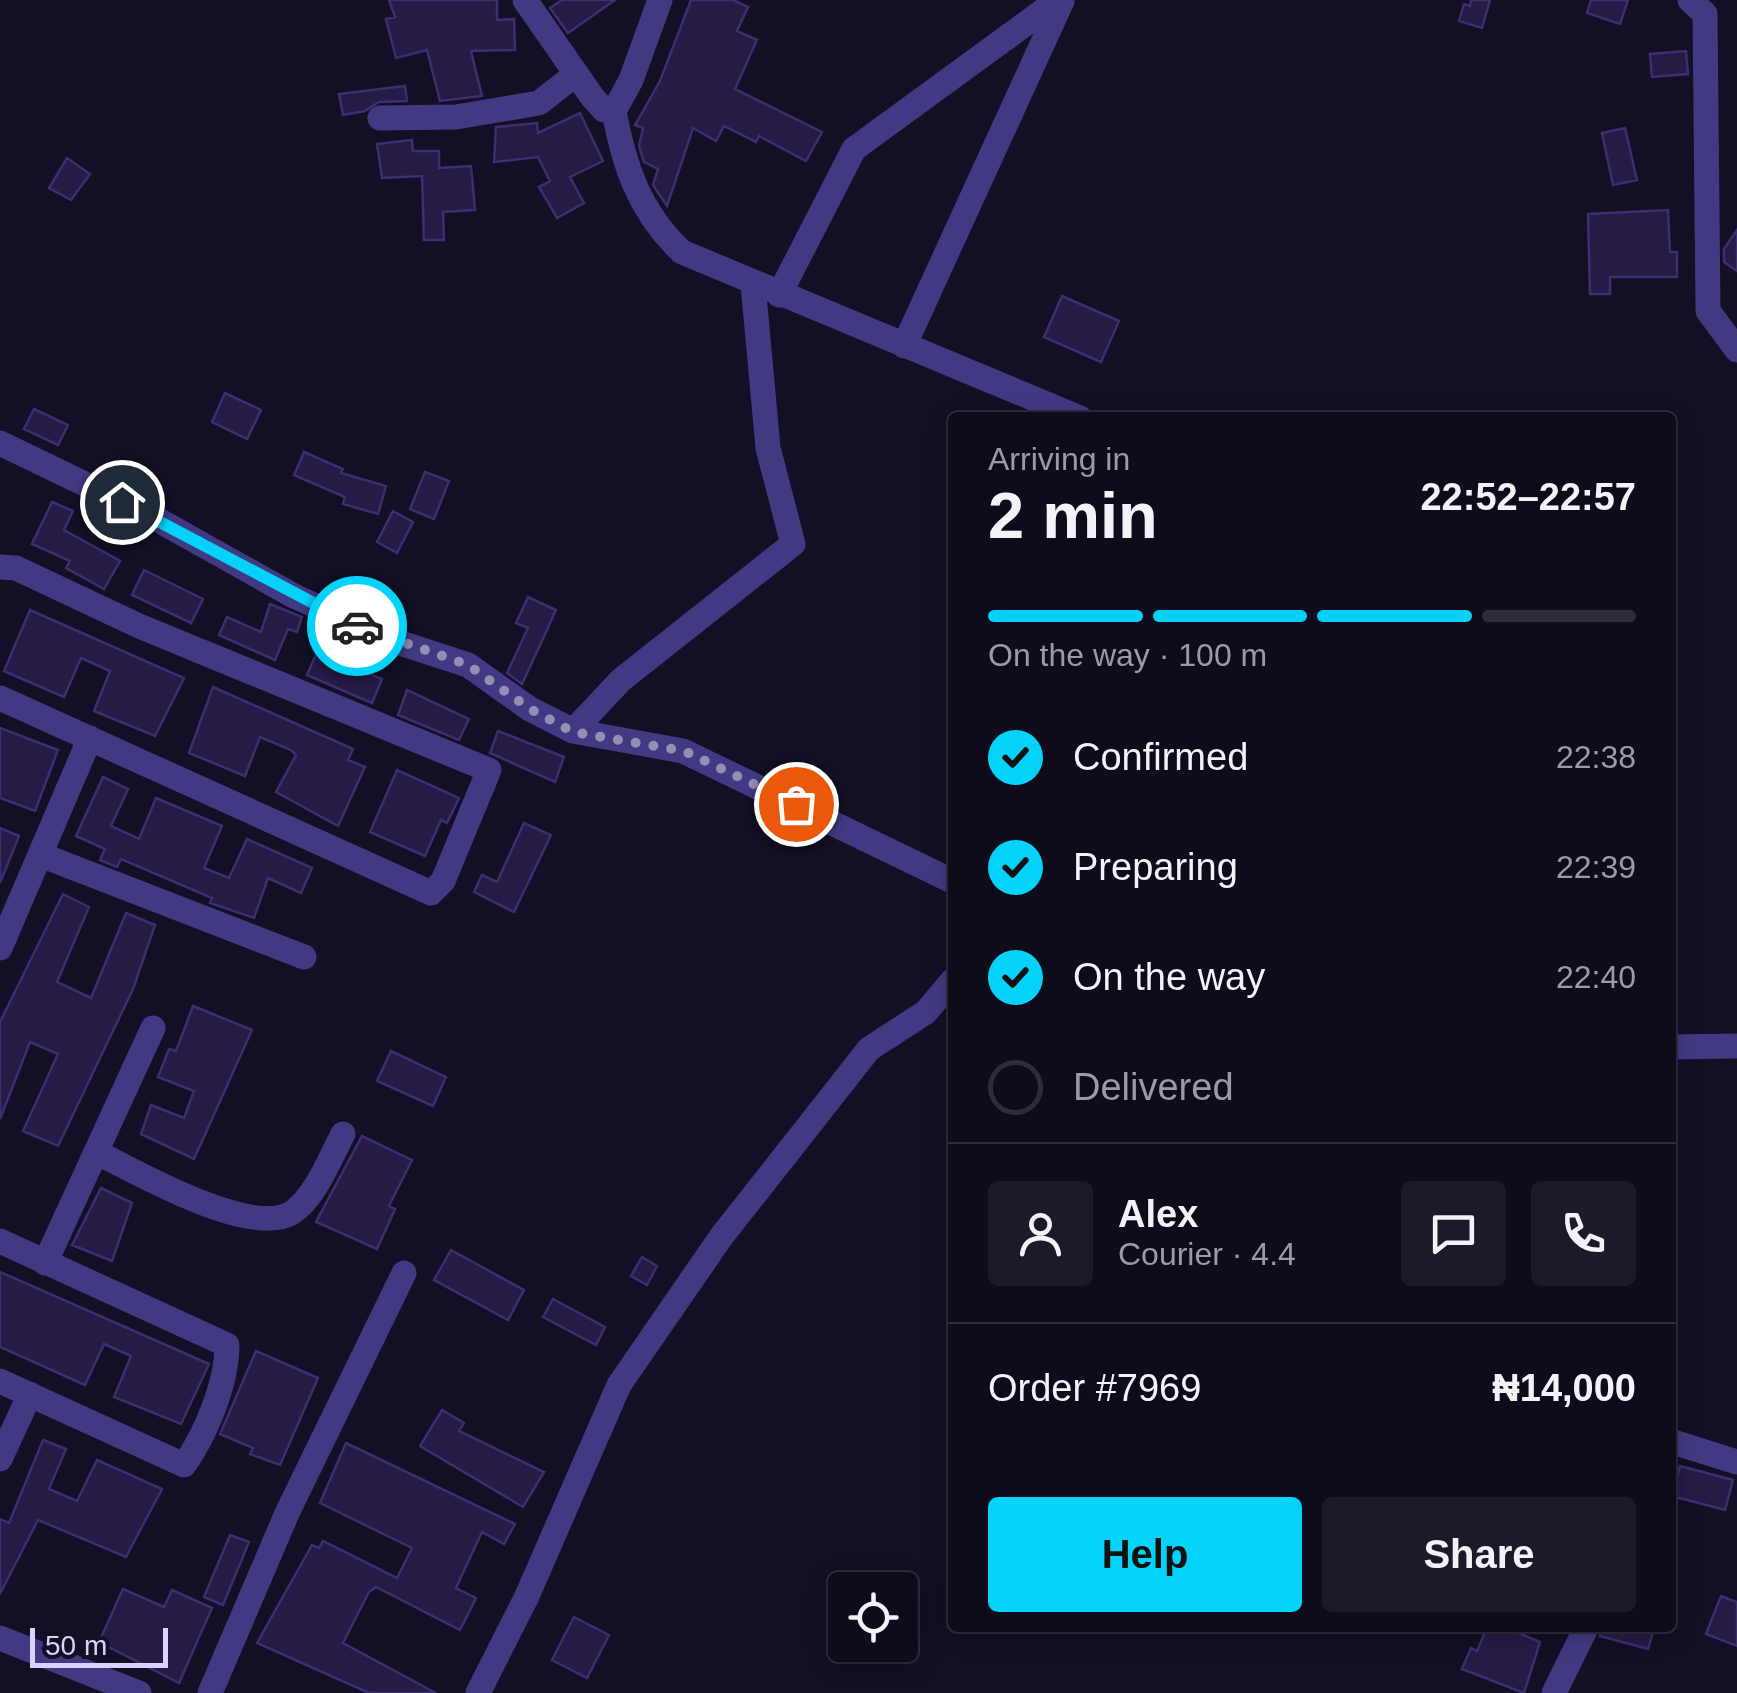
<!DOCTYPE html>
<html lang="en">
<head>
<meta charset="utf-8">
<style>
	body { margin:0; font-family:Arial,sans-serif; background:#1c1928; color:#f1f3f6; height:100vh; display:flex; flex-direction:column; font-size:38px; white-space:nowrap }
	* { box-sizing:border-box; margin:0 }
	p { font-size:32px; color:#9b9ba3 }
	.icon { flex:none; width:55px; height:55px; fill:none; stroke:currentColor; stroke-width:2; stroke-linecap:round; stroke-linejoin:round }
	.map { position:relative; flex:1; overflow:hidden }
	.details { position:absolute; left:948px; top:412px; width:728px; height:1220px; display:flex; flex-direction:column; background:#0e0b1b; border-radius:10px; box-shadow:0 5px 25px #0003,0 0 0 2px #2e2b3a }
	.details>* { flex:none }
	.fabs { position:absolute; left:828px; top:1572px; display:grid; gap:20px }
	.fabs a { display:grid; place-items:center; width:90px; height:90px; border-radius:10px; background:#0e0b1b; box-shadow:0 5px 25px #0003,0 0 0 2px #2e2b3a; font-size:50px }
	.scale { position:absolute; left:30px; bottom:25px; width:138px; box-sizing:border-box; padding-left:10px; border:5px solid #dad2fe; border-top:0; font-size:28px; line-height:35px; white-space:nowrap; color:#dad2fe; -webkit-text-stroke:8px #130f24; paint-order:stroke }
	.pin { position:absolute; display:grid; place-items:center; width:85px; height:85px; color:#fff; margin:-42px; border:5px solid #fff; border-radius:50%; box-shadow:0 2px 10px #0007 }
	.courier { position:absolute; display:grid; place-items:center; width:100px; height:100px; margin:-50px; border:8px solid #04d2f8; border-radius:50%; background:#fff; color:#222; box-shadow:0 2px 12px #0007 }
	.head em { font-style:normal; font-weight:600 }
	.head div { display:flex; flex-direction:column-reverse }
	.head { display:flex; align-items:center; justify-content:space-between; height:170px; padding:0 40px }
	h1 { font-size:65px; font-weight:600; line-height:75px }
	.bar { display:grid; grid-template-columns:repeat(4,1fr); gap:15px 10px; align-content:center; height:120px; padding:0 40px }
	.bar i { height:12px; border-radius:8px; background:#2e2b3a }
	.bar .selected { background:#04d2f8 }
	.bar p { grid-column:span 4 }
	.line { display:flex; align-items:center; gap:25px; padding:0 40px; border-top:2px solid #2e2b3a }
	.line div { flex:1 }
	.round { display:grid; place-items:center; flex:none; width:105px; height:105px; border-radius:10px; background:#1c1928 }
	ol { padding:0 40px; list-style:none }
	li { display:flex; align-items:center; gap:30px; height:110px }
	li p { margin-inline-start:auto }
	li .icon { padding:10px; border-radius:50%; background:#04d2f8; color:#111; stroke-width:4 }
	li:last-child { color:#9b9ba3 }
	li i { width:55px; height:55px; border:5px solid #2e2b3a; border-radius:50% }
	.primary-button { display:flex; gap:20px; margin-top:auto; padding:20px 40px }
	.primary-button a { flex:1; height:115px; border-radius:10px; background:#04d2f8; color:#111; font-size:40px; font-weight:600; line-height:115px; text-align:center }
	.primary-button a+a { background:#1c1928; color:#f1f3f6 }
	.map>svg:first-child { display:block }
	.building { fill:#261b45; stroke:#3e2d70; stroke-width:2.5 }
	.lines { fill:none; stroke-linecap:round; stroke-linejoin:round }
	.minor { stroke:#413a82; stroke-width:25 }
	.done { stroke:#948eb2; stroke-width:10; stroke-dasharray:0 18 }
	.route { stroke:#04d2f8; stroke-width:12 }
</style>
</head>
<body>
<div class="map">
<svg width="1737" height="1693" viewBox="0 0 1737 1693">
	<rect width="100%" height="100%" fill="#130f24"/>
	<path class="building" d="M389,0H497V20L514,19L515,50L471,51L482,96L440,101L427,50L396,58L386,19L395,17Z
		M562,0H615L568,33L550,8Z
		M691,0H733L748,7L737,31L757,40L735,89L822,132L806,161L759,136L756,142L724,126L716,141L693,128L667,206L653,185L658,169L644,162L639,146L643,128L635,125L660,81Z
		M1471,0H1490L1482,28L1459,21L1464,4L1470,6Z
		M1591,0H1628L1620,24L1587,13Z
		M1686,51L1688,74L1652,77L1650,54Z
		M405,86L407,101L379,102L365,111L343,115L339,94Z
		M580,113L603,161L570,177L584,203L557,218L539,187L550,181L538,157L494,162L496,127L537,123L538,133Z
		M1625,128L1637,180L1613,185L1602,133Z
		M412,140L413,151H439V168L471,166L475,210L443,212L444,240H424L422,176L382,178L377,144Z
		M67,158L90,174L71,200L49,188Z
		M1668,210L1670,252H1677V277H1610V294H1590L1588,214Z
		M1737,230V271L1724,262V249Z
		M1062,296L1119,321L1101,362L1044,337Z
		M225,393L261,410L247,439L212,422Z
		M34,409L68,425L58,445L24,429Z
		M304,452L343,469L341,473L386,486L378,514L343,504L345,497L294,475Z
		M425,472L449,481L434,519L410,509Z
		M52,502L73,511L64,530L120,561L104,589L66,568L70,561L32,544Z
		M393,511L413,522L397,553L377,542Z
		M144,570L203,599L191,623L132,595Z
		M528,597L556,610L522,684L507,673L528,628L516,623Z
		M270,604L302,617L297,632L288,629L275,660L219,635L227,617L261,632Z
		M30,610L184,678L155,736L94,711L110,671L81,658L64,697L4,671Z
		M317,652L382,679L372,703L307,675Z
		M213,687L353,749L348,760L365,767L338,826L276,792L296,755L291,750L260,737L245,776L189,753Z
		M407,690L469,719L459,740L398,715Z
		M0,728L58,750L35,811L0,798Z
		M498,731L564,757L555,782L490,753Z
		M397,770L459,798L447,823L441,820L425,856L370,832Z
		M103,777L128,789L111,826L139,839L156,798L222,826L204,868L229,878L247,839L312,868L301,893L268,878L254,918L210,903L212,898L121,859L117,867L100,860L105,849L76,836Z
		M524,823L551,835L514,912L474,892L482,875L497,882Z
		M0,828L19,836L0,883Z
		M63,894L89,907L57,982L91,998L126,913L155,925L133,989L58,1146L23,1131L58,1054L30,1042L0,1119V1022Z
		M193,1006L252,1030L194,1159L141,1134L151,1105L184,1118L194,1091L158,1077L169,1049L176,1051Z
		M391,1051L446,1077L433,1106L377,1081Z
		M362,1136L412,1160L389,1206L395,1209L377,1249L316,1222Z
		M101,1188L132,1203L112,1261L72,1245Z
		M451,1250L524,1290L508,1320L434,1280Z
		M642,1257L657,1266L647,1285L631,1276Z
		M0,1272L209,1364L181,1424L114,1397L131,1356L104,1344L85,1385L0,1347Z
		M553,1299L605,1327L596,1345L543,1317Z
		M256,1351L318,1378L280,1465L250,1454L253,1448L220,1434Z
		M442,1410L464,1423L459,1431L544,1472L523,1507L420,1446Z
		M43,1440L66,1449L49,1489L77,1501L97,1460L162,1489L126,1557L38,1520L0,1594V1519L9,1523Z
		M346,1443L515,1524L504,1544L482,1532L456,1588L476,1598L460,1630L376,1587L369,1592L343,1643L436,1693H369L257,1643L312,1545L319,1548L323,1541L397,1578L412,1548L320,1503Z
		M1680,1466L1733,1480L1725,1510L1672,1496Z
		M230,1535L249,1542L223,1605L204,1597Z
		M123,1589L164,1607L172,1590L212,1608L179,1683L99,1642Z
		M1721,1596L1737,1602V1646L1706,1634Z
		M574,1617L609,1635L587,1678L552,1660Z
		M1487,1628H1507L1540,1642L1524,1693L1462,1669L1471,1648L1477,1651Z
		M1602,1628H1654L1648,1649L1600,1636Z"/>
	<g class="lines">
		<path class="minor" d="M525,0L593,98L604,110L614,111L631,80L660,0
			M1690,0L1705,14L1708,311L1737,350
			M614,111C624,166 640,213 682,252L1080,418
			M380,118L456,117L539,103L576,74
			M779,295L854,149L1058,0
			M904,346L1062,1
			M0,443L153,517L294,596L385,638L468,665L530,709L573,731L683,751L952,881
			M0,567L16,568L139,626L489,770L443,881L431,893L0,698
			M573,731L621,680L793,544L768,448L753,284
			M41,855L304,957
			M0,948L90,738
			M1670,1047L1737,1046
			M98,1153C138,1173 253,1239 293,1212C316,1196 330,1158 343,1134
			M0,1241L227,1345C227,1383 206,1434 184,1465L0,1381
			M45,1263L153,1028
			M1670,1441L1737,1462
			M0,1459L30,1394
			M0,1638L139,1693
			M210,1693L288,1511L404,1273
			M478,1693L527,1596L619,1385L721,1237L869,1049L926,1012L952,981
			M1554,1693L1586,1628"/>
	</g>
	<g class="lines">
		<path class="done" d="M357,626L468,665L530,709L573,732L684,751L796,804"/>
		<path class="route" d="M122,502L357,626"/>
	</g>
</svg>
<div class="fabs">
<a><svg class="icon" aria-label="locate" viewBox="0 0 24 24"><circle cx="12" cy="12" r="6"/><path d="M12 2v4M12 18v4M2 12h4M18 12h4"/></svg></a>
</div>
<div class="scale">50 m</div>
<div class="pin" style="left:796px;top:804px;background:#ea580c"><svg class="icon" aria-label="bag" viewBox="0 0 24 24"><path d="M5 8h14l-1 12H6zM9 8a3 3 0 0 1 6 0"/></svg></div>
<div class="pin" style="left:122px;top:502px;background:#1f2937"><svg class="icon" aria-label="home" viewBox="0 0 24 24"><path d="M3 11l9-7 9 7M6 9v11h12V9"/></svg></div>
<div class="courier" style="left:357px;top:626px"><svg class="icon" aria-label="car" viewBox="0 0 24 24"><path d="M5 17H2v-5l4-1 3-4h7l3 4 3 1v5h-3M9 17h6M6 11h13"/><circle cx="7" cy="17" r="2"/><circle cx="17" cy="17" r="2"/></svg></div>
<section class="details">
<div class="head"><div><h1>2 min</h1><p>Arriving in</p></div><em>22:52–22:57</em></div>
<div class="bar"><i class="selected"></i><i class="selected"></i><i class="selected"></i><i></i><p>On the way · 100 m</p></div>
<ol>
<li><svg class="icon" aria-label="check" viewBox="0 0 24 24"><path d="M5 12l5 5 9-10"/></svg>Confirmed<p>22:38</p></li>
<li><svg class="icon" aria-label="check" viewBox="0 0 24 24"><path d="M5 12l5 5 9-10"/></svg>Preparing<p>22:39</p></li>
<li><svg class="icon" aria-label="check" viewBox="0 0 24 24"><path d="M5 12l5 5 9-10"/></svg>On the way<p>22:40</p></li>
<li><i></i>Delivered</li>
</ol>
<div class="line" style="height:180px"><a class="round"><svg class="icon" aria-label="person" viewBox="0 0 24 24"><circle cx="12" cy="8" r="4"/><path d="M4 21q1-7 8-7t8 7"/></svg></a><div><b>Alex</b><p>Courier · 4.4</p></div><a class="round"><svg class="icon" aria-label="chat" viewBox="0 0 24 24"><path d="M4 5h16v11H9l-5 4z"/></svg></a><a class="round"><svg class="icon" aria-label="phone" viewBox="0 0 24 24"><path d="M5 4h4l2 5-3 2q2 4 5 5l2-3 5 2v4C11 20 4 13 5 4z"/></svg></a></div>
<div class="line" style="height:130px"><div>Order #7969</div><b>₦14,000</b></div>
<div class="primary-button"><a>Help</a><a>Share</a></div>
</section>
</div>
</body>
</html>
